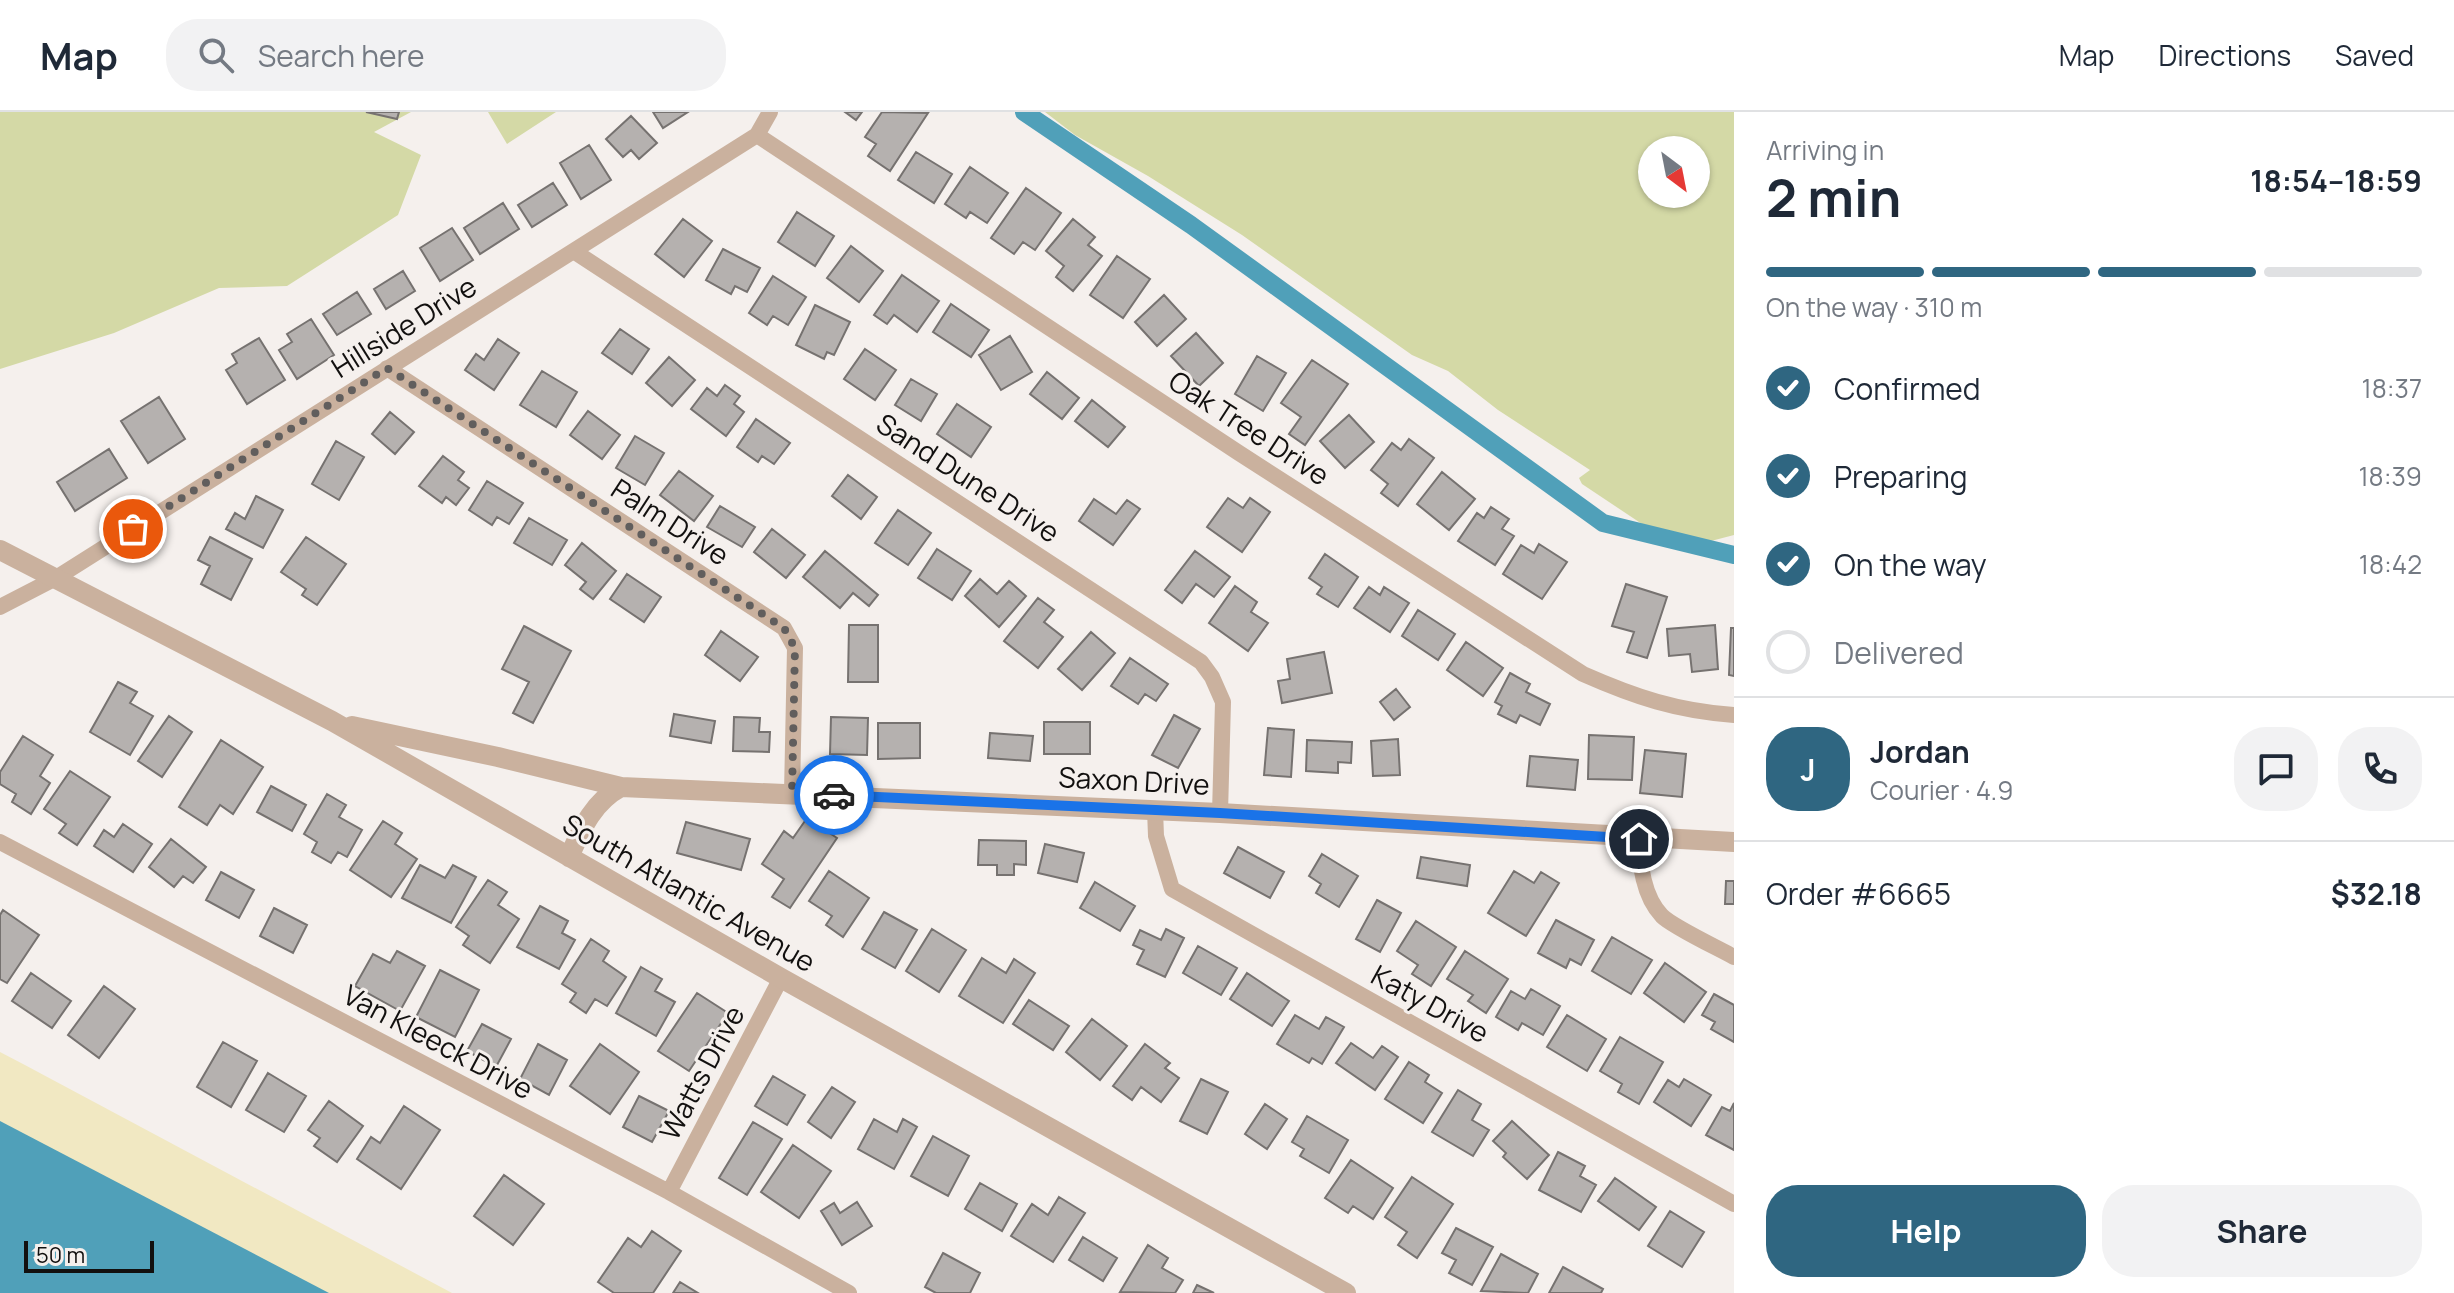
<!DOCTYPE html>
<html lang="en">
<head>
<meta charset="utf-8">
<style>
	body { margin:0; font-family:Manrope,sans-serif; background:#f2f2f3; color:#1f2937; height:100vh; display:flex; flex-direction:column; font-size:30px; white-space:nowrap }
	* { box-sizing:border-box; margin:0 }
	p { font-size:26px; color:#747a83 }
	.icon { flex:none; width:44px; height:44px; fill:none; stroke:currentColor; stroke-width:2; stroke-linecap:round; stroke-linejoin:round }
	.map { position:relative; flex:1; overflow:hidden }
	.side { display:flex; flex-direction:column; background:#fff; width:720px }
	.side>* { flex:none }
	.needle { width:52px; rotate:148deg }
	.buttons { position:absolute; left:1638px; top:24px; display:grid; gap:16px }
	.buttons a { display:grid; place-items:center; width:72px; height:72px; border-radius:50%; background:#fff; box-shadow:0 2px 6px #0004; font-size:40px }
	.scale { position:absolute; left:24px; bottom:20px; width:130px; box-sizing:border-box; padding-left:8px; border:4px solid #12100f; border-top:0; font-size:22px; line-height:28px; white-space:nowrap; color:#12100f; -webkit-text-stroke:6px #f5f0ed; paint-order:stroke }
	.pin { position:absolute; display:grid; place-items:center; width:68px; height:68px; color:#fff; margin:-34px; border:4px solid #fff; border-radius:50%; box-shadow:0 2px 8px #0007 }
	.courier { position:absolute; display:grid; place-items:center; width:80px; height:80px; margin:-40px; border:6px solid #1a73e8; border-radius:50%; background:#fff; color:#222; box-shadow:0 2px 10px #0007 }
	.overview em { font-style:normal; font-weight:700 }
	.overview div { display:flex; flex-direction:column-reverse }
	.overview { display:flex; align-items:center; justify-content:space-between; height:136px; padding:0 32px }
	h1 { font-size:52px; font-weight:700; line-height:60px }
	.bar { display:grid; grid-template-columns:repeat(4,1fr); gap:12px 8px; align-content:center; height:96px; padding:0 32px }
	.bar i { height:10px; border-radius:6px; background:#e0e1e3 }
	.bar .selected { background:#2f6681 }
	.bar p { grid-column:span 4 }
	.line { display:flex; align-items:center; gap:20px; padding:0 32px; border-top:2px solid #e0e1e3 }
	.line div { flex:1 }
	.round { display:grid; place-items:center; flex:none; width:84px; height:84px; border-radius:32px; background:#f2f2f3 }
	ol { padding:0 32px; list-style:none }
	li { display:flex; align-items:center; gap:24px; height:88px }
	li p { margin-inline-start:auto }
	li .icon { padding:8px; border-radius:50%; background:#2f6681; color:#fff; stroke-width:4 }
	li:last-child { color:#747a83 }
	li i { width:44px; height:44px; border:4px solid #e0e1e3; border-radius:50% }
	.primary-button { display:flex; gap:16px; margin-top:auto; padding:16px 32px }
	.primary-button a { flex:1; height:92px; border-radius:32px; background:#2f6681; color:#fff; font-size:32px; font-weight:700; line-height:92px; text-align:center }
	.primary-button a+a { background:#f2f2f3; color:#1f2937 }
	header { display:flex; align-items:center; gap:48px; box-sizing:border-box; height:112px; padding:0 40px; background:#fff; border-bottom:2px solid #e0e1e3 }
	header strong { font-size:38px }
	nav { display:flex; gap:44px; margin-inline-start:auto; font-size:28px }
	.search { width:560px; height:72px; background:#f2f2f3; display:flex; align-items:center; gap:20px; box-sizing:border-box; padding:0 28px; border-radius:32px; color:#747a83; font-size:30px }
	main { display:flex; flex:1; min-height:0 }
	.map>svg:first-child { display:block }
	.green { fill:#d4d9a6; fill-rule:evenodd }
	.sand { fill:#f1e8c2 }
	.water { fill:#50a0b9 }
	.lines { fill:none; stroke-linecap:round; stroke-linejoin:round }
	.canal { stroke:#50a0b9; stroke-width:18 }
	.building { fill:#b5b1af; stroke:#767270; stroke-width:2 }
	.minor { stroke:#cab19e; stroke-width:16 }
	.tertiary { stroke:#cab19e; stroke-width:20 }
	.done { stroke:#615e5d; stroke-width:8; stroke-dasharray:0 14.4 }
	.route { stroke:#1a73e8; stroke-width:10 }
	.labels { text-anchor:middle; stroke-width:6; stroke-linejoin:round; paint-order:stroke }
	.street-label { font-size:28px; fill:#12100f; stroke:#f5f0ed }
</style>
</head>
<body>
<header>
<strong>Map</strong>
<div class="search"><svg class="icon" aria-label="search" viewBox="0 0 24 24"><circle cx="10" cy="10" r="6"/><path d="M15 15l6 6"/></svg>Search here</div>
<nav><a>Map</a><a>Directions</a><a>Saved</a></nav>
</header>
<main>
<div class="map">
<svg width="1734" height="1181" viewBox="0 0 1734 1181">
	<rect width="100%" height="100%" fill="#f5f0ed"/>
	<path class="green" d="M0,0H411L374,20L421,43L398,103L287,174L219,176L114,221L0,257Z
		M488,0H556L507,32Z
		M1045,0H1734V423L1711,429L1642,412L1582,372L1579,366L1590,358L1498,298L1448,259L1412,243L1242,123L1148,64L1075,23ZM1652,38H1696V82H1652Z"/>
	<path class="sand" d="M0,940L23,952L452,1181H0Z"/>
	<path class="water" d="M0,1009L329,1181H0Z"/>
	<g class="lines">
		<path class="canal" d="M1024,0L1191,113L1603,411L1734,443"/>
	</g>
	<path class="building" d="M366,0H399L397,7Z
		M653,0H688L663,16Z
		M845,0H862L856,8Z
		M882,0L928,1L890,59L868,44L876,32L865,25Z
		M631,4L657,31L639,47L631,38L623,45L606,27Z
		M589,33L611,68L581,87L560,51Z
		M916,40L952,62L934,91L898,68Z
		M970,55L1008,81L987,111L970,100L966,106L945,92Z
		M553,71L567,93L532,115L518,93Z
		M1026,76L1061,101L1035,138L1023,130L1014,142L991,126Z
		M503,91L519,117L480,142L464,116Z
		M797,100L834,124L815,154L778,130Z
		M683,107L712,129L684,165L655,142Z
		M1073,107L1095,125L1088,133L1102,144L1073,179L1056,165L1064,154L1046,139Z
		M452,116L473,148L440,169L420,136Z
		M851,134L883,159L859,190L827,166Z
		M723,137L760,156L747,180L735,174L731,182L706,168Z
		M1117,144L1150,167L1123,206L1090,183Z
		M403,159L415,179L386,197L374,177Z
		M902,163L939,189L917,220L894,203L887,212L874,203Z
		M773,164L806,185L788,213L773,204L767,213L749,201Z
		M357,180L371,202L337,223L323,202Z
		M1164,183L1186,207L1157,234L1135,210Z
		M951,192L989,218L971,245L933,220Z
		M815,193L850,210L834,243L827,240L824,247L796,233Z
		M311,207L334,243L297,267L279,238L292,230L287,222Z
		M620,217L649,237L632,262L602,241Z
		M1196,221L1223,251L1199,274L1171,244Z
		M1010,224L1032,260L1001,278L979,243Z
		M259,226L285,268L247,292L226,258L237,251L232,242Z
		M498,227L519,241L494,278L465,258L476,242L484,248Z
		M865,237L896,258L875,288L844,267Z
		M1257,244L1286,261L1263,299L1235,282Z
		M669,245L695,268L672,294L646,271Z
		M1312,248L1348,272L1305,333L1289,322L1301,305L1281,291Z
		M542,259L577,280L556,315L520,293Z
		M1047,260L1079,286L1062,307L1030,282Z
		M911,267L937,282L921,309L895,293Z
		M725,273L740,284L734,292L744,300L726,324L691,297L707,276L717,284Z
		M159,285L185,327L148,351L121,309Z
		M1092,288L1125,315L1108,335L1075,309Z
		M957,292L991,315L971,345L937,322Z
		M588,299L620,323L602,347L570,323Z
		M390,300L414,320L395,342L372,322Z
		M1349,303L1374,330L1345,356L1320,329Z
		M756,307L790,331L774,352L762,344L758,350L737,335Z
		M635,324L664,341L645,373L616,356Z
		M1409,327L1434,346L1398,394L1381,381L1388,372L1371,358L1392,331L1401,338Z
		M336,329L364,345L339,388L312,372Z
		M109,337L127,366L75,399L57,370Z
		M443,344L464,360L458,368L469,376L456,393L446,385L442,391L419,374Z
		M679,359L713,384L694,409L660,383Z
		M1442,360L1475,387L1449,418L1417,392Z
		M848,363L877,385L861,407L832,384Z
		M487,369L523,391L509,412L497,405L492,413L469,398Z
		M256,384L283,398L263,436L226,417L235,401L245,407Z
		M1228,386L1243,396L1250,386L1270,400L1242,440L1207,415Z
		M1094,387L1116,402L1127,388L1140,397L1113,433L1079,409Z
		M720,394L755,415L742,435L707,415Z
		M1491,395L1509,407L1502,417L1514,424L1495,453L1458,429L1477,401L1484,406Z
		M898,398L931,421L908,453L875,431Z
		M529,406L567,428L552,453L514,431Z
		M772,417L805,443L786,466L754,440Z
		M210,425L252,447L231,488L201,472L210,454L198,448Z
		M306,425L346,452L317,493L302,483L306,477L281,460Z
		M582,431L616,459L593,487L580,477L586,470L565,453Z
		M1539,432L1567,450L1542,487L1503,462L1521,433L1534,441Z
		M937,437L971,459L952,488L918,466Z
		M825,439L878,483L869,494L853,481L840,496L803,465Z
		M1195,439L1230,465L1214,485L1196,472L1182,491L1165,478Z
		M1325,442L1358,465L1338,495L1317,482L1322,475L1309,466Z
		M627,462L661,485L644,510L610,487Z
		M980,467L997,482L1009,469L1026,484L999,515L965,484Z
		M1626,472L1667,485L1647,546L1627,540L1634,520L1612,514Z
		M1235,474L1257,490L1251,500L1268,511L1248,539L1209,511Z
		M1369,475L1380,483L1384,475L1409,491L1390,520L1354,496Z
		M1038,486L1054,498L1044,510L1063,525L1038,556L1004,529Z
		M1418,498L1455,522L1438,548L1402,524Z
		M849,513H878V570H848Z
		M1715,513L1718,557L1692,560L1690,542L1669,544L1667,517Z
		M524,514L571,539L533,611L513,601L529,570L502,557Z
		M1731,516H1734V564L1729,563Z
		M721,519L758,545L740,569L705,543Z
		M1091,520L1115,541L1082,578L1058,557Z
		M1466,530L1503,556L1483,584L1447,558Z
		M1324,540L1332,581L1282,591L1278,569L1290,567L1287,547Z
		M1130,546L1168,572L1156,589L1145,582L1138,592L1111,574Z
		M1510,561L1530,572L1526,580L1550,592L1540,613L1520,603L1516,611L1498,602L1502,594L1495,590Z
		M118,570L137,580L130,591L153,604L130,643L90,620Z
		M1396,577L1410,595L1394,608L1380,590Z
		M674,602L715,609L711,631L670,624Z
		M1174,603L1200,617L1178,656L1152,643Z
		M169,604L192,620L162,665L138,649Z
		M734,605L760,606L759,620H770L769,640L733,639Z
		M831,605L868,606L867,643L830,642Z
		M1044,610H1090V642H1044Z
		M878,611H920V646L878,647Z
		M1268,616L1294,618L1291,665L1264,663Z
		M990,621L1033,624L1030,649L988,646Z
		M1589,623L1634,625L1632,668L1588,667Z
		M23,624L53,643L40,664L50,671L31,702L12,690L16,682L0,672V660Z
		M1398,627L1400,663L1373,664L1371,629Z
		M221,628L263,655L233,702L220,693L207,713L179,695Z
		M1307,628L1352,630L1351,651L1338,650V661L1306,659Z
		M1645,638L1686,642L1682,685L1640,681Z
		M1530,644L1578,648L1575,678L1527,674Z
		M70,659L110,685L77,733L59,721L66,712L44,697Z
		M271,674L306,693L292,719L257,700Z
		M327,682L346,693L339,705L362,718L347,745L338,740L331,751L312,740L317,730L304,722Z
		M807,706L837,726L790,796L772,785L784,767L762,752L784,719L793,726Z
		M383,709L402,721L395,732L417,747L391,785L350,758Z
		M686,710L750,727L741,758L677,741Z
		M123,712L152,732L133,760L94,734L104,718L114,725Z
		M171,727L206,755L193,771L183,764L174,775L149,755Z
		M979,728L1026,729V753L1014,752V763H997V753H978Z
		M1045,732L1084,741L1077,770L1038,761Z
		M1238,735L1284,760L1270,786L1224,761Z
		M1322,742L1358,764L1339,795L1316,781L1321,772L1309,764Z
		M1421,745L1470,753L1467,774L1417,766Z
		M420,753L445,766L453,753L476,765L451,811L402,786Z
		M829,759L869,786L843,825L826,813L832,804L809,789Z
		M1514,759L1534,771L1541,760L1559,771L1526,824L1488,801Z
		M221,760L254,778L239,806L206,788Z
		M488,768L507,780L498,793L519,807L490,851L463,833L469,824L456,815Z
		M1726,769H1734V792H1725Z
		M1095,770L1135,794L1120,819L1080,796Z
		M1377,788L1401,801L1380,840L1356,827Z
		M540,794L568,809L562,821L575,828L559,857L517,835Z
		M274,796L307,813L293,841L260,824Z
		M3,798L39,823L7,871L0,867V803Z
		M884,800L917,818L895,856L862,837Z
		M1556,808L1594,828L1581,853L1570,847L1566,856L1538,841Z
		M1416,809L1456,835L1431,874L1412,862L1418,853L1397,839Z
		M932,817L966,838L939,880L906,859Z
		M1166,817L1184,826L1165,865L1137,852L1144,838L1133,833L1140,818L1161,828Z
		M1612,825L1652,848L1631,882L1592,859Z
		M591,827L609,839L603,849L626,865L607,894L595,887L586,901L570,890L576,881L562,872Z
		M1198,834L1237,856L1221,883L1183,861Z
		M397,839L425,854L400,899L355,874L373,842L390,851Z
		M1465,839L1508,867L1486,901L1468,889L1473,883L1447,867Z
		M982,846L1006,861L1014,847L1035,861L1003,911L959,884Z
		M1665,851L1706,880L1684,910L1644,881Z
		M641,855L662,867L655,879L675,890L656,924L616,901Z
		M440,858L479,878L455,925L416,905Z
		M31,861L71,889L52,916L12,889Z
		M1247,861L1289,889L1272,914L1230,887Z
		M104,874L135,897L99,946L68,923Z
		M1531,877L1560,894L1543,923L1522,911L1518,918L1496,905L1511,879L1525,887Z
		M697,881L728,901L689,959L658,939Z
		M1714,882L1734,893V930L1711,917L1715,910L1702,903Z
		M1029,888L1069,914L1053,938L1013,912Z
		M1295,903L1319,917L1326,905L1344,915L1322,952L1312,946L1309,951L1277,932Z
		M1567,903L1606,927L1587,959L1547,935Z
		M1092,907L1127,934L1100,968L1066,940Z
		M482,912L511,927L496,955L467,939Z
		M1620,925L1663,950L1639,992L1618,980L1622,972L1600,959Z
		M223,930L257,949L231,995L197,975Z
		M1351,931L1373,946L1382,934L1398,945L1375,978L1336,951Z
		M538,932L567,948L549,983L520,967Z
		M600,932L639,960L610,1002L570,974Z
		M1145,932L1170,951L1165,956L1179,966L1161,990L1141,975L1132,988L1113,974Z
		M1409,950L1429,963L1425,970L1442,981L1423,1011L1385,987Z
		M268,961L306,984L284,1020L246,998Z
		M773,964L805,983L787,1013L755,994Z
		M1201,967L1228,980L1207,1022L1180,1009Z
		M1684,967L1711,983L1691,1014L1654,990L1668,968L1679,975Z
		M832,975L855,990L831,1026L808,1010Z
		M1458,978L1481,992L1472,1008L1489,1018L1473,1044L1432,1020Z
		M639,984L669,999L652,1030L623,1015Z
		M329,989L363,1014L337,1050L314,1034L320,1026L308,1018Z
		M1734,991V1038L1706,1023L1722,995L1730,999Z
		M1265,992L1287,1007L1267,1037L1245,1022Z
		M404,994L440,1018L401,1077L357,1047L371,1025L380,1031Z
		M1307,1004L1348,1028L1329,1061L1300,1044L1304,1037L1292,1030Z
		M874,1007L897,1020L903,1007L917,1015L894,1057L858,1037Z
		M1512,1009L1549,1043L1527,1067L1503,1045L1506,1041L1493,1029Z
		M753,1010L782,1027L747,1083L719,1066Z
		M933,1024L969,1044L948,1084L911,1064Z
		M793,1033L831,1059L799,1106L761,1080Z
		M1558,1040L1585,1054L1580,1064L1596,1073L1581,1100L1539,1078Z
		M1351,1048L1393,1076L1373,1107L1353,1094L1348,1101L1325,1086Z
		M504,1063L544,1092L513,1133L474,1104Z
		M1412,1065L1453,1092L1417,1146L1398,1133L1407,1120L1385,1105Z
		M1615,1066L1656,1095L1639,1118L1598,1089Z
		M980,1071L1017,1092L1002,1119L965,1097Z
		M1059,1085L1085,1101L1053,1150L1011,1124L1032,1092L1048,1103Z
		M857,1090L872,1114L842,1133L821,1099L834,1091L840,1101Z
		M1670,1099L1704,1120L1682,1155L1648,1134Z
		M1456,1116L1493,1135L1472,1173L1449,1161L1456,1148L1442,1141Z
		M652,1119L681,1139L653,1181H614L598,1170L628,1126L641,1135Z
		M1083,1125L1117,1146L1103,1169L1069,1148Z
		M1148,1133L1168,1146L1162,1156L1183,1168L1175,1181L1120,1180Z
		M943,1141L980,1161L970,1181H936L925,1175Z
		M1501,1142L1538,1162L1528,1181L1481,1179Z
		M1563,1155L1603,1177L1601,1181H1549Z
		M680,1170L698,1181H673Z
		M1197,1173L1214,1181H1193Z"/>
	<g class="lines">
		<path class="minor" d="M757,23L1239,341L1583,562C1635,585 1677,599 1734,603
			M575,140L1201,550L1212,565L1223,590L1220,701
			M387,256L784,516L795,536L792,681
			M0,495L56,466L757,23L770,0
			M1155,698L1156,724L1172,777L1734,1092
			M1639,727C1640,753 1643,784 1662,804C1673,815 1718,836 1734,845
			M0,730L669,1080L849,1181
			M669,1080L781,866"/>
		<path class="tertiary" d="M0,438L332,609L781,866L1346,1181
			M352,614L498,645L621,675
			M569,745C582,716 593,690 621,675L1220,701L1734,730"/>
	</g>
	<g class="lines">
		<path class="done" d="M133,417L387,256L784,516L795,536L792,681L834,683"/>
		<path class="route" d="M834,683L1220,701L1639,727"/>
	</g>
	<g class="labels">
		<g class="street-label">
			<text transform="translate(404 215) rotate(-32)" y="10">Hillside Drive</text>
			<text transform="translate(1249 316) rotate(33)" y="10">Oak Tree Drive</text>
			<text transform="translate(968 366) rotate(33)" y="10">Sand Dune Drive</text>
			<text transform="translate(670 410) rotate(33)" y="10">Palm Drive</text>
			<text transform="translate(1134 669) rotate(3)" y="10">Saxon Drive</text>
			<text transform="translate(689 781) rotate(30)" y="10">South Atlantic Avenue</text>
			<text transform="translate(1430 892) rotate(29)" y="10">Katy Drive</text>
			<text transform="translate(438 930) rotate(28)" y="10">Van Kleeck Drive</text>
			<text transform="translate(702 961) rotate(-62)" y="10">Watts Drive</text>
		</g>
	</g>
</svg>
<div class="buttons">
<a><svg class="needle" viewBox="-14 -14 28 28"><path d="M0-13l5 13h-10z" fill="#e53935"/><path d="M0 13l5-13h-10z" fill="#747a83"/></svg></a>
</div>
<div class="scale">50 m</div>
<div class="pin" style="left:133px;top:417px;background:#ea580c"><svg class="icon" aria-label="bag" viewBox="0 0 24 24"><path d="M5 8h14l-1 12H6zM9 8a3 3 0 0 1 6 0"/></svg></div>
<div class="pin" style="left:1639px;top:727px;background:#1f2937"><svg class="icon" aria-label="home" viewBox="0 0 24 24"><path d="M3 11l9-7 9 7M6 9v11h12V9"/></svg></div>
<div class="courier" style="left:834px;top:683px"><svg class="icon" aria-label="car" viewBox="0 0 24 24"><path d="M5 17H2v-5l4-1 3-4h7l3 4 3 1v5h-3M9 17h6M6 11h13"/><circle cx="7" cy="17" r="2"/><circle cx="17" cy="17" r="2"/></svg></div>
</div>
<section class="side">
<div class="overview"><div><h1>2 min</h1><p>Arriving in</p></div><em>18:54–18:59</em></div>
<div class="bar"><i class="selected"></i><i class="selected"></i><i class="selected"></i><i></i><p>On the way · 310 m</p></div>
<ol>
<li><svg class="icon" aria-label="check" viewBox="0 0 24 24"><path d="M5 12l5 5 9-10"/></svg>Confirmed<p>18:37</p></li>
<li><svg class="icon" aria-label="check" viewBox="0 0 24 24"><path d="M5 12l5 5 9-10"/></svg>Preparing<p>18:39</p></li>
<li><svg class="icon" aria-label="check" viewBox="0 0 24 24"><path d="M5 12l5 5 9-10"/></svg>On the way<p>18:42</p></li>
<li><i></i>Delivered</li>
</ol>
<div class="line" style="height:144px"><b class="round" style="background:#2f6681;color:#fff">J</b><div><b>Jordan</b><p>Courier · 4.9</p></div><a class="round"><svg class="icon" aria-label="chat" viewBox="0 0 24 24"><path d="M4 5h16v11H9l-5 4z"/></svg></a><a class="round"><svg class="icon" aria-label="phone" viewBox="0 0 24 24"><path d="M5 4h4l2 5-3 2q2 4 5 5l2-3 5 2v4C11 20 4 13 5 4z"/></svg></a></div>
<div class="line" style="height:104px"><div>Order #6665</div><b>$32.18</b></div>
<div class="primary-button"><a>Help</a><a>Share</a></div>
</section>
</main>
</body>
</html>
